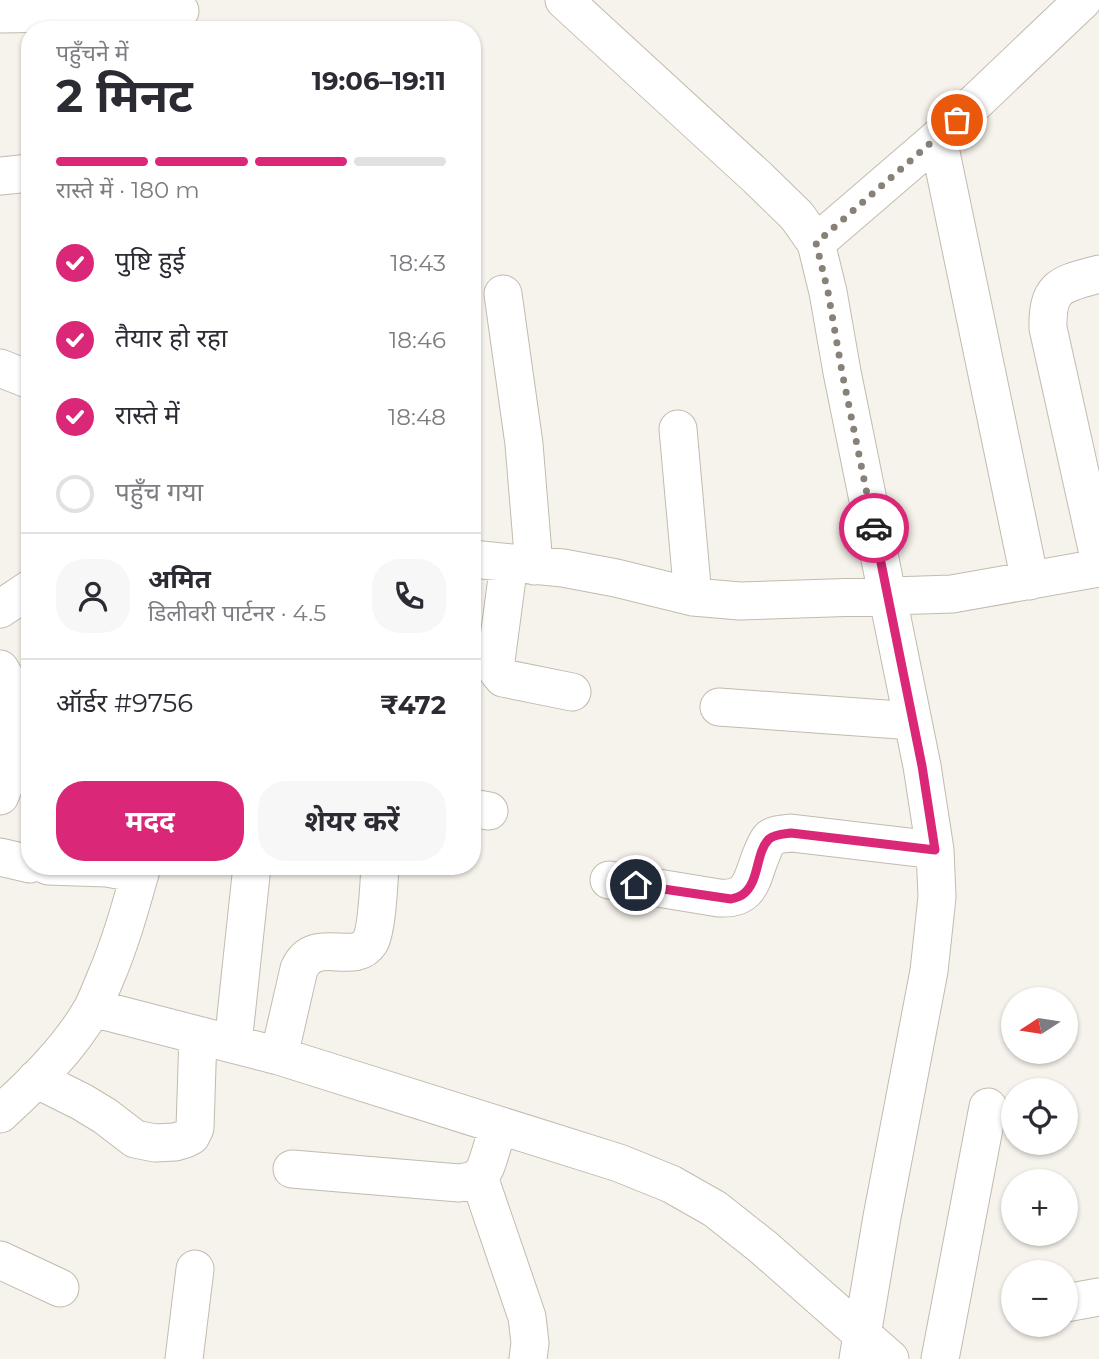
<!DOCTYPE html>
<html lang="hi">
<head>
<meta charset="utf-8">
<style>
	body { margin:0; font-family:Montserrat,"Noto Sans Devanagari",sans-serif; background:#f7f7f7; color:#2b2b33; height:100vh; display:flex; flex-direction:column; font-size:26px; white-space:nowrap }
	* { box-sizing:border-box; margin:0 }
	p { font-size:23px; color:#7c7c81 }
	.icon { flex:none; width:38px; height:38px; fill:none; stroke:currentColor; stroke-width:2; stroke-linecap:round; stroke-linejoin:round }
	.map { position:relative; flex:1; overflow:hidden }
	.sheet { position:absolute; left:21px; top:21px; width:460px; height:854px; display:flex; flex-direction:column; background:#fff; border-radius:28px; box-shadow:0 2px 5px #0004 }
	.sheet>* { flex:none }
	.needle { width:46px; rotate:258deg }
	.fabs { position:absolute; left:1001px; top:987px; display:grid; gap:14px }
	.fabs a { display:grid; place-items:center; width:77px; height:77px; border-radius:50%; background:#fff; box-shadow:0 2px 5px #0004; font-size:35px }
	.pin { position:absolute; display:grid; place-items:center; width:60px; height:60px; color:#fff; margin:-30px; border:4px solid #fff; border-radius:50%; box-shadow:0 2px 7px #0007 }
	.courier { position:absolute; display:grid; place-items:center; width:70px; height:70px; margin:-35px; border:5px solid #db2777; border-radius:50%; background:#fff; color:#222; box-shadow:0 2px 9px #0007 }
	.summary em { font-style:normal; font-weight:700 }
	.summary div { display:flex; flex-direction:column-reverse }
	.summary { display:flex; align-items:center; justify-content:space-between; height:119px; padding:0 35px }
	h1 { font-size:46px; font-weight:700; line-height:52px }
	.bar { display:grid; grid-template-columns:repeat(4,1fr); gap:10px 7px; align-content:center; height:84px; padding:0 35px }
	.bar i { height:9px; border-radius:5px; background:#e1e1e2 }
	.bar .active { background:#db2777 }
	.bar p { grid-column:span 4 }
	.line { display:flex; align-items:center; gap:18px; padding:0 35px; border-top:2px solid #e1e1e2 }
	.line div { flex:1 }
	.round { display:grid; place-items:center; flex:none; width:74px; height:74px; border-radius:28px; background:#f7f7f7 }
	ol { padding:0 35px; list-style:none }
	li { display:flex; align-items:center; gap:21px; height:77px }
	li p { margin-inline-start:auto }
	li .icon { padding:7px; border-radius:50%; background:#db2777; color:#fff; stroke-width:4 }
	li:last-child { color:#7c7c81 }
	li i { width:38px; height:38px; border:4px solid #e1e1e2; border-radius:50% }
	.cta { display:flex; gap:14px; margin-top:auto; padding:14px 35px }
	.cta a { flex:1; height:80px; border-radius:28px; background:#db2777; color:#fff; font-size:28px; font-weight:700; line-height:80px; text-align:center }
	.cta a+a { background:#f7f7f7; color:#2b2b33 }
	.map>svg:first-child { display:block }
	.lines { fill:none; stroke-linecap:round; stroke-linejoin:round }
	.minor-casing { stroke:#c2bbae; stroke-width:39 }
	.minor { stroke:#fff; stroke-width:37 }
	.done { stroke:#878178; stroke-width:7; stroke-dasharray:0 12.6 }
	.route { stroke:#db2777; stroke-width:9 }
</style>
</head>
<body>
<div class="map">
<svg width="1099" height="1359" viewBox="0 0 1099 1359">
	<rect width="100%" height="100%" fill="#f6f3ec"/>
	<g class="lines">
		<defs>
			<path id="minor" d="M564,0L758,178L797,216L816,243L828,292L842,372L922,766L935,850L937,897L929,971L882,1217L858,1359
				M0,14L180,11
				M938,138L1030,581
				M0,176L30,173
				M816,243L938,138L1083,0
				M1099,274C1062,284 1047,285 1048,328L1099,558
				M503,294L524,444L534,566
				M0,368L30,380
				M678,429L693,597
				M472,559L563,568L616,578L693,597L740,601L952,594L1099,568
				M509,563L496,661L498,672L503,678L572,692
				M0,609L30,589
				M0,669C13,688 21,720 17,743C15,761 6,780 0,796
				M719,707L913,721
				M472,808L489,811
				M0,857L30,864
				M48,866L107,868L140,874
				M609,880L719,898C753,900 751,878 762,853C764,848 767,841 770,838C775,834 785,834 791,833L935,850
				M93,1008L279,1056L619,1163L671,1184L715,1209L763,1247L890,1359
				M233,1044L252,866
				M279,1056L299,969C315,934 354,967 370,942C377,930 379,882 380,866
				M36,1079L82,1102L105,1116L135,1139L155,1143L175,1142L185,1139L191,1136L195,1128L198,1035
				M0,1114C34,1083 69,1049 92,1009C97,999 101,989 105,979C121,942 131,905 142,866
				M292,1169L459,1183C481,1180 484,1174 490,1154C493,1144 496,1135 498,1125
				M479,1177L527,1317L530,1343L528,1359
				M0,1260L60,1288
				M1066,1303L1099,1297
				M184,1359L195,1269
				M940,1359L988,1107"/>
		</defs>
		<use href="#minor" class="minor-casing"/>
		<use href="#minor" class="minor"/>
	</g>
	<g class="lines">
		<path class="done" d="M874,528L842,372L828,292L816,243L957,120"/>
		<path class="route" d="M636,885L731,899C735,898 739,897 742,895C760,883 755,853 769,839C775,834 784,834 791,833L935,850L922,766L874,528"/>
	</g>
</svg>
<div class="fabs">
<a><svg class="needle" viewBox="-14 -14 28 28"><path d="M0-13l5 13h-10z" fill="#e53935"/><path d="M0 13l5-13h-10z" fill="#7c7c81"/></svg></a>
<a><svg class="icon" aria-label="locate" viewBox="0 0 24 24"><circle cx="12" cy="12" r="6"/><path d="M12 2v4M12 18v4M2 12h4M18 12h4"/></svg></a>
<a>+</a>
<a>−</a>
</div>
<div class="pin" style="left:957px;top:120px;background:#ea580c"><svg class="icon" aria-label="bag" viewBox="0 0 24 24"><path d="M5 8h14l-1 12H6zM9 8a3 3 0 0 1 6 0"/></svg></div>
<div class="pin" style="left:636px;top:885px;background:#1f2937"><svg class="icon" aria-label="home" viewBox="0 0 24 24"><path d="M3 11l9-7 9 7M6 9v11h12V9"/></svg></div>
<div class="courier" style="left:874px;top:528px"><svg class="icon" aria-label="car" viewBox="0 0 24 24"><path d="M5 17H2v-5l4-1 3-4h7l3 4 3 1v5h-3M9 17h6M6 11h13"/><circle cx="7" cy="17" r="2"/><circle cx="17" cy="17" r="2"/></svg></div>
<section class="sheet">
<div class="summary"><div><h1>2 मिनट</h1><p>पहुँचने में</p></div><em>19:06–19:11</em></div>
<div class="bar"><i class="active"></i><i class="active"></i><i class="active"></i><i></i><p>रास्ते में · 180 m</p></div>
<ol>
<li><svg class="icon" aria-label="check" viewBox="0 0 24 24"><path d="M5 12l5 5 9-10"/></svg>पुष्टि हुई<p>18:43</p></li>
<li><svg class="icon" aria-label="check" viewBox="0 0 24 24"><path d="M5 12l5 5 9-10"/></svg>तैयार हो रहा<p>18:46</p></li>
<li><svg class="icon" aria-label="check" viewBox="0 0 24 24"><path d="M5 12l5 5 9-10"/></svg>रास्ते में<p>18:48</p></li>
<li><i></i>पहुँच गया</li>
</ol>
<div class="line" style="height:126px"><a class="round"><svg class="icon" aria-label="person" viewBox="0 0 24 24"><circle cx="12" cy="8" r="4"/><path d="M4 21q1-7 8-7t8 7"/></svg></a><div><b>अमित</b><p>डिलीवरी पार्टनर · 4.5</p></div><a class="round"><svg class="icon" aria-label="phone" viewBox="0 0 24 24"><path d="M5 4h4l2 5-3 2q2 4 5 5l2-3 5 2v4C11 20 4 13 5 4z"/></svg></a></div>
<div class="line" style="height:91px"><div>ऑर्डर #9756</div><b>₹472</b></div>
<div class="cta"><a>मदद</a><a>शेयर करें</a></div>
</section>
</div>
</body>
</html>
